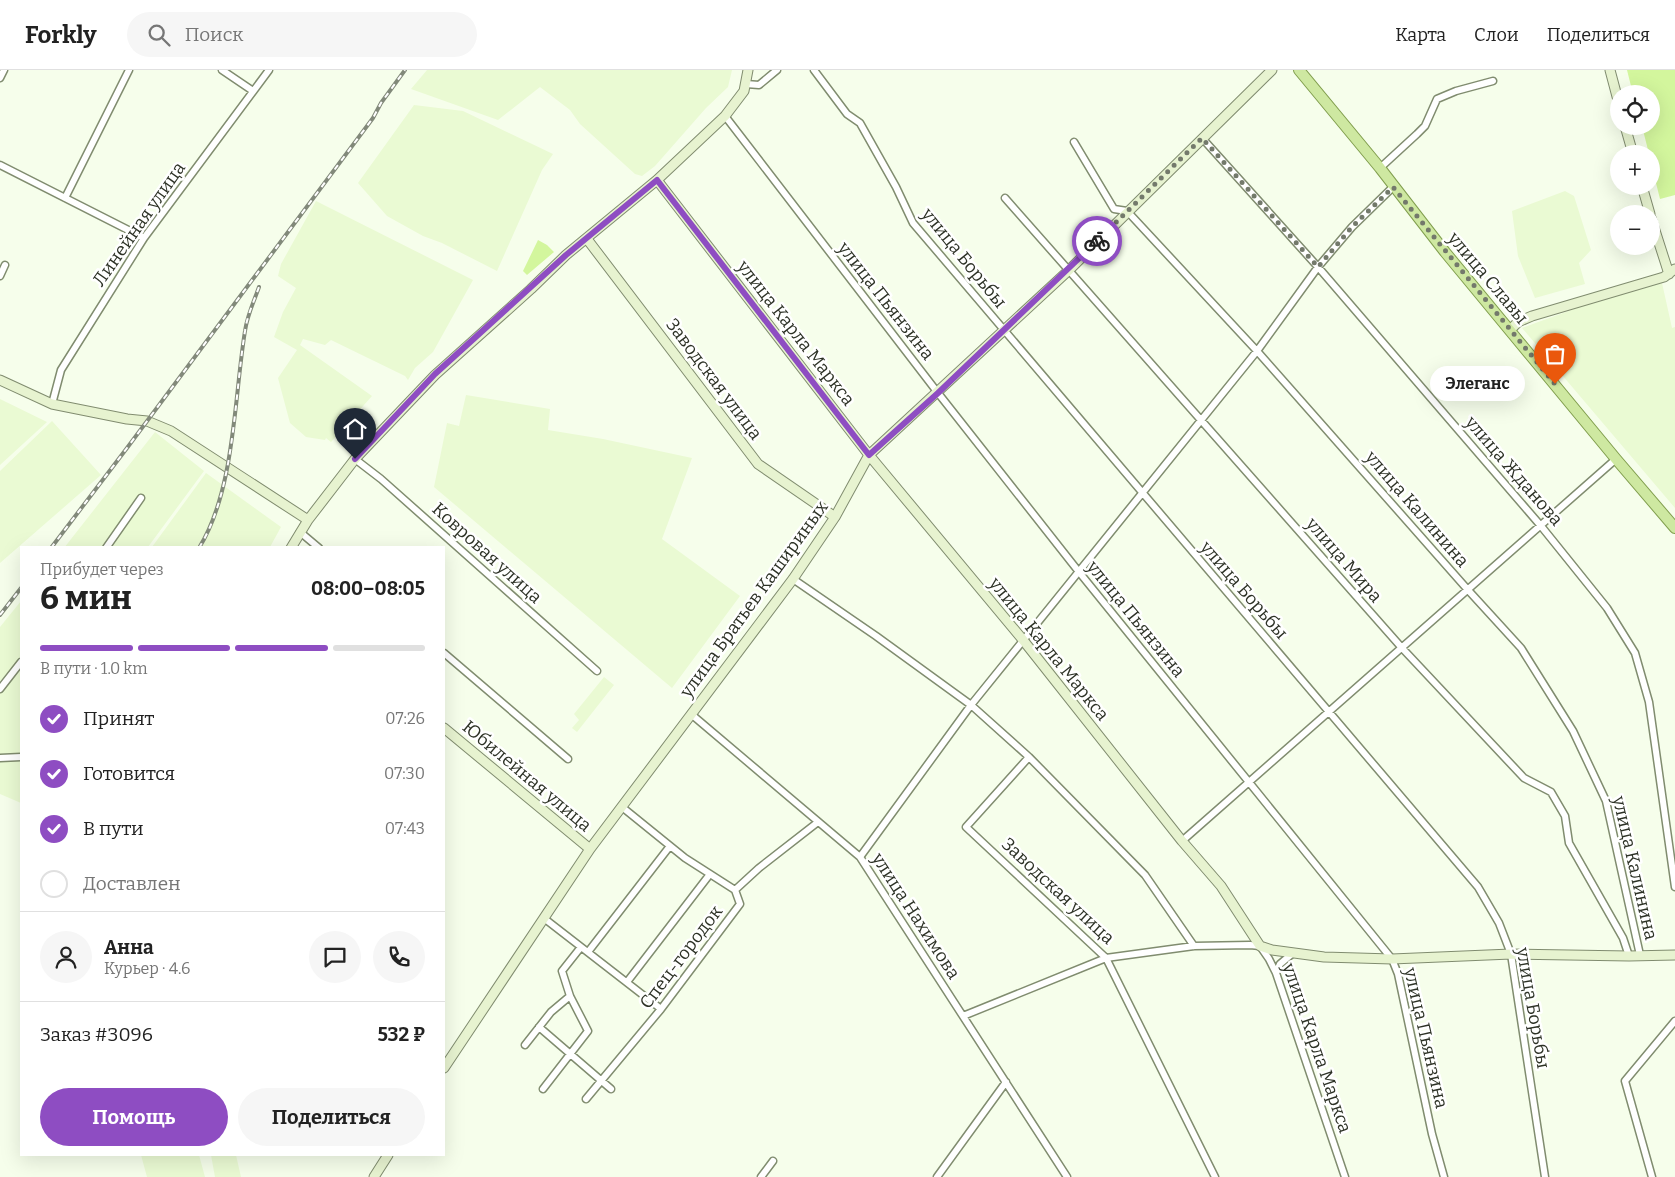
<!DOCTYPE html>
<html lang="ru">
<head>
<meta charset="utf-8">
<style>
	body { margin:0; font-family:Bitter,serif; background:#f6f6f6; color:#222; height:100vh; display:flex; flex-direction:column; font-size:19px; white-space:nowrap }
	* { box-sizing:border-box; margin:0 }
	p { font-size:16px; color:#767676 }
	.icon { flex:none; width:28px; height:28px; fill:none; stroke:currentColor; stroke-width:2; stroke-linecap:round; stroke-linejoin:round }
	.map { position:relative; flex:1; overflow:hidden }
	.drawer { position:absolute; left:20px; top:476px; width:425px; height:610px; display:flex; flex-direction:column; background:#fff; border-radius:0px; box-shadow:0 5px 20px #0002 }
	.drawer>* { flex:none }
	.fabs { position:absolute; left:1610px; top:15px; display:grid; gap:10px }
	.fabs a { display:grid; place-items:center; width:50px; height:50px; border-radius:50%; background:#fff; box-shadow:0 5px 20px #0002; font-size:25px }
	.pin { position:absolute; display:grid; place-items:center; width:42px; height:42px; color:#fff; margin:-51px -21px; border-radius:50% 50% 50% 0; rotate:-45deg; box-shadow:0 0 5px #0007 }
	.pin .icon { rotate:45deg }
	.courier { position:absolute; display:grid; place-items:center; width:50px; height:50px; margin:-25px; border:4px solid #8e4dc2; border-radius:50%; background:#fff; color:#222; box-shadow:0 1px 6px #0007 }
	.bubble { position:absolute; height:35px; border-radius:18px; background:#fff; box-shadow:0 5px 20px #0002; font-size:16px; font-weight:700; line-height:35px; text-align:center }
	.overview em { font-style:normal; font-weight:700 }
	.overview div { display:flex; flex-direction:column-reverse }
	.overview { display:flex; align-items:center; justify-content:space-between; height:85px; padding:0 20px }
	h1 { font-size:32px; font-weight:700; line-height:38px }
	.bar { display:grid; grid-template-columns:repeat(4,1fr); gap:8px 5px; align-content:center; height:60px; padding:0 20px }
	.bar i { height:6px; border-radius:4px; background:#e0e0e0 }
	.bar .on { background:#8e4dc2 }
	.bar p { grid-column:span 4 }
	.line { display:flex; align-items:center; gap:12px; padding:0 20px; border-top:1px solid #e0e0e0 }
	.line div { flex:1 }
	.round { display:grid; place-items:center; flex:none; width:52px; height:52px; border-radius:26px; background:#f6f6f6 }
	ol { padding:0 20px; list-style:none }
	li { display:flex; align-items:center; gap:15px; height:55px }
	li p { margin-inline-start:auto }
	li .icon { padding:5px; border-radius:50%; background:#8e4dc2; color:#fff; stroke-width:4 }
	li:last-child { color:#767676 }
	li i { width:28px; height:28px; border:2px solid #e0e0e0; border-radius:50% }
	.primary-button { display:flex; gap:10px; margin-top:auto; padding:10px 20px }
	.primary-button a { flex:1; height:58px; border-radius:30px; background:#8e4dc2; color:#fff; font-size:20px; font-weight:700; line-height:58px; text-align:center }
	.primary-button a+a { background:#f6f6f6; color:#222 }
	header { display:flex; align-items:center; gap:30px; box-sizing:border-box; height:70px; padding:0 25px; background:#fff; border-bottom:1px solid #e0e0e0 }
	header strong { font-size:24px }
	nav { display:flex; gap:28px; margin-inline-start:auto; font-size:18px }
	.search { width:350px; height:45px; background:#f6f6f6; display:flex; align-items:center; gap:12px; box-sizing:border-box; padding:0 18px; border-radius:28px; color:#767676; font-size:19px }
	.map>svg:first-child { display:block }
	.built { fill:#eafad3 }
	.green { fill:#d3f69d }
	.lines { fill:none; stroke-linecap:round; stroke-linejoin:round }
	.street-casing { stroke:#808c6f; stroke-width:9 }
	.secondary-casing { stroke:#808c6f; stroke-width:11 }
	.primary-casing { stroke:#819e4e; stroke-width:12 }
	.street { stroke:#fff; stroke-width:6 }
	.secondary { stroke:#e7f3d0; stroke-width:9 }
	.primary { stroke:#cee8a1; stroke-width:10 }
	.rail-casing { stroke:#82897a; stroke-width:4 }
	.rail { stroke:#fff; stroke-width:2; stroke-dasharray:5.5; stroke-linecap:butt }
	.done { stroke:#73796b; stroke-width:5; stroke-dasharray:0 9 }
	.route { stroke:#8e4dc2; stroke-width:6 }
	.labels { text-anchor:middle; stroke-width:5; stroke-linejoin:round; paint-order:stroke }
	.street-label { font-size:18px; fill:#2d3226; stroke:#fff }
</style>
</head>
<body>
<header>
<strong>Forkly</strong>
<div class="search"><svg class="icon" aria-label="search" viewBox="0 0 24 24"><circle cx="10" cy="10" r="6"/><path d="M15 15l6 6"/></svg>Поиск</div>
<nav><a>Карта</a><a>Слои</a><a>Поделиться</a></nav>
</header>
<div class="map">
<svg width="1675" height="1107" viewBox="0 0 1675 1107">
	<rect width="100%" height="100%" fill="#f6feeb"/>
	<path class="built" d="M427,0H732L728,17L706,38L655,96L642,106L635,104L580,54L570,40L540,17L498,50L411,19Z
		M414,35L463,41L553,84L542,100L497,201L442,173L423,166L387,146L358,113Z
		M1565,121L1574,126L1591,180L1579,193L1585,214L1535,228L1518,186L1512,141Z
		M316,131L473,210L433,282L415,298L408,310L405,306L331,270L325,275L303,269L300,275L372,326L331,372L326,368L325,370L306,367L290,353L278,308L297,280L274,267L283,242L296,218L278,206L281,194Z
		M1662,213L1672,258L1675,257V438L1522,258L1593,232Z
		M466,325L550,339L548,360L603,369L692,388L662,469L740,526L672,618L434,417L447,353L459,356Z
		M0,329L47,352L0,395Z
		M52,351L101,405L0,493V401Z
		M155,362L204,401L148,477L64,478Z
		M206,403L281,457L270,477H152Z
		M21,531V733L0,724V557Z
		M604,607L614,615L577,662L572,658L579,650L574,644Z
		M141,1085H199L205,1107H147Z
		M211,1085H236L241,1107H215Z"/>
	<path class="green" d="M1627,0H1675V125L1660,129L1651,93V84H1649L1642,56H1651V24H1633Z
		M538,170L547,175L554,182L527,205L523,201Z"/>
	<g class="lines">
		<defs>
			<path id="street" d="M222,0L253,21
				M814,0L847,44L860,53L896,117L913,153L1478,817L1499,853L1511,884L1545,1107
				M0,8L4,0
				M746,14L759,15L777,0
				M725,46L938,323L1079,502L1392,889L1398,904L1432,1064L1444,1107
				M1202,68L1318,197L1541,456L1607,538L1635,583L1649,632L1675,817
				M1074,72L1114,139L1127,141L1257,281L1468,520L1521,578L1573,661L1606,731L1640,885
				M0,95L144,168
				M1380,98L1417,64L1425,56L1437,29L1456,21L1493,11
				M65,128L129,0
				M1005,128L1402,578L1524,708L1551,722L1565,746L1569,773L1623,868L1629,886
				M0,206L5,195
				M52,334L61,300L144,168L269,0
				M355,389L381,409L597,601
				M300,462L319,478
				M106,478L141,428
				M793,509L876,566L971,635L1029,687L1145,805L1194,876
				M444,583L568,689
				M0,619L21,592
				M691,644L860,787L1067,1107
				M1029,687L966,757L1106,888L1215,1107
				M0,688L21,687
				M622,737L685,788L735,820
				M1182,771L1616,389
				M860,787L971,635L1257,281L1318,197L1352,157L1393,117
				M545,849L661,939
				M588,882L670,776
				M1276,903L1280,894L1293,883
				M627,912L710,804
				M963,946L1106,888L1194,876L1250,875L1260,876L1269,889L1276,903L1345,1107
				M539,957L611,1019
				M525,975L551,942L570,926
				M543,1019L588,961L570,926L562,901L581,877
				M586,1029L661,939L740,834L735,820L759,798L818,752
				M761,1107L773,1091
				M937,1107L1006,1012
				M1652,1107L1625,1011L1675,951"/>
			<path id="secondary" d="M1610,0L1619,34
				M1625,56L1633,84
				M657,110L869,385L1023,570L1182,771L1221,816L1260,876L1272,880L1324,887L1392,889L1511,884L1629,886L1675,885
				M1642,116L1650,144
				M1651,148L1669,204
				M587,169L758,394L835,447
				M1510,260L1518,252L1532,246L1664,207L1675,199
				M0,310L52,334L127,349L147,351L171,361L308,450
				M291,478L308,450L355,389L435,305L531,219L566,185L657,110L725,46L744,21L748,0
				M444,658L590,779
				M444,998L590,779L793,509L835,447L869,385L1068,201L1272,0
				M374,1107L388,1085"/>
			<path id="primary" d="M1299,0L1380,98L1445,182L1616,389L1675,458"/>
		</defs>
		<use href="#street" class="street-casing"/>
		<use href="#secondary" class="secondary-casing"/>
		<use href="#primary" class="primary-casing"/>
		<use href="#street" class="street"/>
		<use href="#secondary" class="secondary"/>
		<use href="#primary" class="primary"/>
		<defs>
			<path id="rail" d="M51,478L127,378L373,48L381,33L405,0
				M199,478C235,420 234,328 245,261C247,246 254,231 259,217
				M0,545L21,518"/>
		</defs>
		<use href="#rail" class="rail-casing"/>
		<use href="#rail" class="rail"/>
	</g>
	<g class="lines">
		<path class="done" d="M1097,171L1202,68L1318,197L1352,157L1393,117L1555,314"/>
		<path class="route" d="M355,389L435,304L566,185L657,110L869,385L938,323L1097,171"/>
	</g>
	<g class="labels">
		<g class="street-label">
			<text transform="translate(139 154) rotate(-55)" y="6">Линейная улица</text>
			<text transform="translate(964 188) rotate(51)" y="6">улица Борьбы</text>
			<text transform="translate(1488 208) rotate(50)" y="6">улица Славы</text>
			<text transform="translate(886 231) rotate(52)" y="6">улица Пьянзина</text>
			<text transform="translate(796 263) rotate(52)" y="6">улица Карла Маркса</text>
			<text transform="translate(714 309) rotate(53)" y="6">Заводская улица</text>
			<text transform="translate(1514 401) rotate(49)" y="6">улица Жданова</text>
			<text transform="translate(1417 439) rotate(49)" y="6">улица Калинина</text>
			<text transform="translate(487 483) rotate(42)" y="6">Ковровая улица</text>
			<text transform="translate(1344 490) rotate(49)" y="6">улица Мира</text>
			<text transform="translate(1244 520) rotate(49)" y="6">улица Борьбы</text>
			<text transform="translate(754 529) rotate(-54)" y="6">улица Братьев Кашириных</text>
			<text transform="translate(1136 549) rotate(51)" y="6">улица Пьянзина</text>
			<text transform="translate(1049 579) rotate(51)" y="6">улица Карла Маркса</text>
			<text transform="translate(527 706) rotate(40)" y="6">Юбилейная улица</text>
			<text transform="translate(1635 798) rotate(77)" y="6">улица Калинина</text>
			<text transform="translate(1058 821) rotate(43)" y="6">Заводская улица</text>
			<text transform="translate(916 846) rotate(57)" y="6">улица Нахимова</text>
			<text transform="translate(681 887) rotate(-53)" y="6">Спец-городок</text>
			<text transform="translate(1533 938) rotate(80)" y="6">улица Борьбы</text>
			<text transform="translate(1426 968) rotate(77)" y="6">улица Пьянзина</text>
			<text transform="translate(1317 978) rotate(71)" y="6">улица Карла Маркса</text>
		</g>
	</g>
</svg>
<div class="fabs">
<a><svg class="icon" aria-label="locate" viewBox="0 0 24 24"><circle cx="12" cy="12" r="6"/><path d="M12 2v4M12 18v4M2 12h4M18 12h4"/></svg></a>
<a>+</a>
<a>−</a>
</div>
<div class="pin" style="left:1555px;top:314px;background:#ea580c"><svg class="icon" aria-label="bag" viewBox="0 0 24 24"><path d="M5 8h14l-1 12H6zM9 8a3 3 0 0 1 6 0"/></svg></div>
<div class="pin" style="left:355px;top:389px;background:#1f2937"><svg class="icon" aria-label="home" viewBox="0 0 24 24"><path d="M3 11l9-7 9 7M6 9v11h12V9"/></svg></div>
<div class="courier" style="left:1097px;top:171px"><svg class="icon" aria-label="bike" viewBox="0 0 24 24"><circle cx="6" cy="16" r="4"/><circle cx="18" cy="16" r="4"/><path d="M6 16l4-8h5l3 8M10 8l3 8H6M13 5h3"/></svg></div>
<div class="bubble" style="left:1430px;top:296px;width:95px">Элеганс</div>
<section class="drawer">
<div class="overview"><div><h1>6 мин</h1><p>Прибудет через</p></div><em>08:00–08:05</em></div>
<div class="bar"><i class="on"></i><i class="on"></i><i class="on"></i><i></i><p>В пути · 1.0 km</p></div>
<ol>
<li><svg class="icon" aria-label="check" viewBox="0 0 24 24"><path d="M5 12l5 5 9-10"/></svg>Принят<p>07:26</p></li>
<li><svg class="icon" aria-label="check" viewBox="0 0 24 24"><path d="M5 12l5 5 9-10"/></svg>Готовится<p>07:30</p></li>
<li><svg class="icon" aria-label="check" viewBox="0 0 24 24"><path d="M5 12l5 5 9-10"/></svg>В пути<p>07:43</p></li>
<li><i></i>Доставлен</li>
</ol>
<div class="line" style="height:90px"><a class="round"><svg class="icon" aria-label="person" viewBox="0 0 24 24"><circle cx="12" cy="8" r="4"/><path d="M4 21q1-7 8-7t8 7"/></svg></a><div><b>Анна</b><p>Курьер · 4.6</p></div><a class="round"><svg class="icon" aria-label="chat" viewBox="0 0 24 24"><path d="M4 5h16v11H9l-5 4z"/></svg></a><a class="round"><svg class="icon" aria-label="phone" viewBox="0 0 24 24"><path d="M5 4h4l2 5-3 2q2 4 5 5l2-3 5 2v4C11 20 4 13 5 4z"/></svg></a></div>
<div class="line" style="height:65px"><div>Заказ #3096</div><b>532 ₽</b></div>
<div class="primary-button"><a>Помощь</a><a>Поделиться</a></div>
</section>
</div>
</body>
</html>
